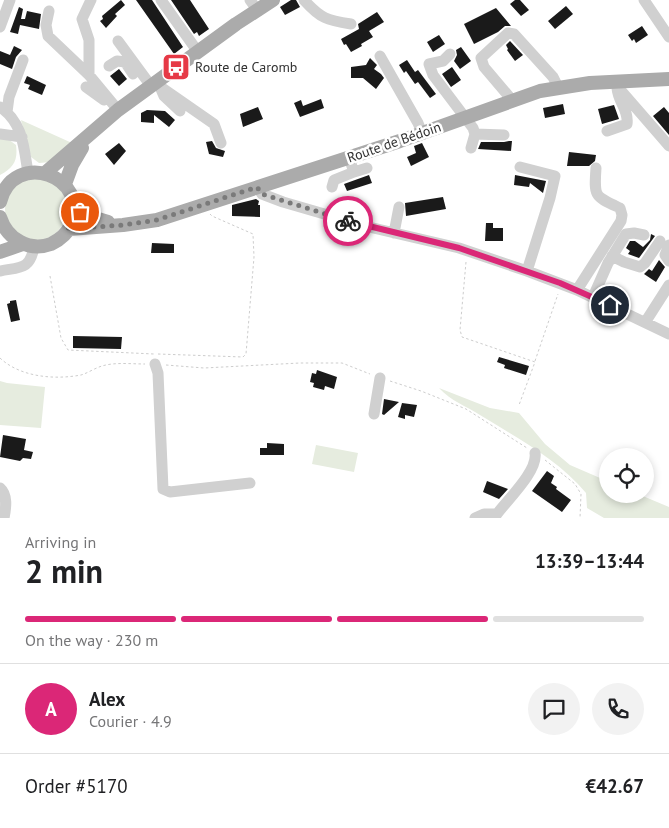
<!DOCTYPE html>
<html lang="en">
<head>
<meta charset="utf-8">
<style>
	body { margin:0; font-family:"PT Sans",sans-serif; background:#f2f2f2; color:#202124; height:100vh; display:flex; flex-direction:column; font-size:19px; white-space:nowrap }
	* { box-sizing:border-box; margin:0 }
	p { font-size:16px; color:#757577 }
	.icon { flex:none; width:28px; height:28px; fill:none; stroke:currentColor; stroke-width:2; stroke-linecap:round; stroke-linejoin:round }
	.map { position:relative; height:518px; overflow:hidden }
	.drawer { display:flex; flex-direction:column; background:#fff; flex:1 }
	.drawer>* { flex:none }
	.controls { position:absolute; left:599px; top:448px; display:grid; gap:10px }
	.controls a { display:grid; place-items:center; width:55px; height:55px; border-radius:50%; background:#fff; box-shadow:0 2px 8px #0003; font-size:25px }
	.pin { position:absolute; display:grid; place-items:center; width:42px; height:42px; color:#fff; margin:-21px; border:2px solid #fff; border-radius:50%; box-shadow:0 1px 5px #0007 }
	.courier { position:absolute; display:grid; place-items:center; width:50px; height:50px; margin:-25px; border:4px solid #db2777; border-radius:50%; background:#fff; color:#222; box-shadow:0 1px 6px #0007 }
	.summary em { font-style:normal; font-weight:700 }
	.summary div { display:flex; flex-direction:column-reverse }
	.summary { display:flex; align-items:center; justify-content:space-between; height:85px; padding:0 25px }
	h1 { font-size:32px; font-weight:700; line-height:38px }
	.bar { display:grid; grid-template-columns:repeat(4,1fr); gap:8px 5px; align-content:center; height:60px; padding:0 25px }
	.bar i { height:6px; border-radius:4px; background:#e0e0e0 }
	.bar .selected { background:#db2777 }
	.bar p { grid-column:span 4 }
	.line { display:flex; align-items:center; gap:12px; padding:0 25px; border-top:1px solid #e0e0e0 }
	.line div { flex:1 }
	.round { display:grid; place-items:center; flex:none; width:52px; height:52px; border-radius:26px; background:#f2f2f2 }
	.map>svg:first-child { display:block }
	.green { fill:#e6ecdf }
	.building { fill:#1a1a1a }
	.lines { fill:none; stroke-linecap:round; stroke-linejoin:round }
	.path { stroke:#cdcdcd; stroke-width:1; stroke-dasharray:2.5 2.5; stroke-linecap:butt }
	.minor { stroke:#d0d0d0; stroke-width:11 }
	.major { stroke:#ababab; stroke-width:14 }
	.done { stroke:#7a7a7a; stroke-width:5; stroke-dasharray:0 9 }
	.route { stroke:#db2777; stroke-width:6 }
	.labels { text-anchor:middle; stroke-width:5; stroke-linejoin:round; paint-order:stroke }
	.poi-label { font-size:14px; fill:#333; stroke:#fff; text-anchor:start }
	.street-label { font-size:14px; fill:#333; stroke:#fff }
</style>
</head>
<body>
<div class="map">
<svg width="669" height="518" viewBox="0 0 669 518">
	<rect width="100%" height="100%" fill="#fff"/>
	<path class="green" d="M21,120L72,143L51,162L39,163L31,157Z
		M0,137L8,139L16,145C18,160 14,168 0,175Z
		M5 209a31 31 0 1 1 62 0a31 31 0 1 1-62 0Z
		M0,381L7,383L45,387L41,428L0,425Z
		M439,388L490,408L519,413L545,444L570,465L607,481L608,494H638L669,507V518H604L587,508L586,493C558,459 517,438 480,415C466,406 451,401 439,388Z
		M316,445L358,453L354,472L312,464Z"/>
	<path class="building" d="M121,0L125,5L115,14L117,16L106,28L100,21L103,19L102,16Z
		M136,0H152L183,47L174,54Z
		M171,0H190L209,29L199,36L197,32L194,34Z
		M291,0H296L300,7L285,15L280,7Z
		M515,0H520L529,10L521,16L510,4Z
		M566,6L573,14L555,29L548,21Z
		M19,7L23,9L21,19H25L27,11L41,14L39,29L20,25L18,34L10,32Z
		M496,8L511,26H505L498,32L474,44L464,24Z
		M377,12L384,22L369,31L373,37L361,44L362,46L351,52L346,44L344,45L341,39L359,29L358,24Z
		M642,26L648,35L636,43L634,39L632,41L628,35Z
		M439,35L445,44L433,52L427,42Z
		M510,41L523,55L515,61L507,50L508,49L506,45Z
		M14,46L22,50L16,57L12,69L0,64V51L10,55Z
		M461,47L471,61L460,69L454,61L457,55L456,50Z
		M370,58L377,65L374,69L381,74L384,78L376,89L363,78H351V67L366,65Z
		M407,60L415,72L418,70L436,94L430,98L418,82L415,84L406,71L404,73L399,65Z
		M452,67L461,80L451,87L442,74Z
		M119,69L127,79L119,86L110,76Z
		M27,76L46,85L42,95L28,89L30,85L24,83Z
		M321,99L324,108L300,117L294,103L301,100L303,106Z
		M563,104L565,114L545,118L543,108Z
		M614,105L619,119L602,124L598,109Z
		M258,107L263,119L243,127L240,114Z
		M664,107L669,113V135L653,116Z
		M147,110L165,111L175,120L169,127L154,115V123L141,122V113Z
		M212,141L216,148L225,151L223,157L209,154L206,142Z
		M509,141H512L511,151L478,149L481,142H504Z
		M119,143L126,151L114,165L105,154Z
		M422,143L429,157L411,166L407,157L416,153L414,146Z
		M569,152L596,155L595,161L589,166H567Z
		M369,175L372,183L347,191L344,184Z
		M515,175L546,181L543,193L530,183L529,187L514,185Z
		M443,197L446,209L406,216L405,203Z
		M256,199L259,201L258,205H260V217L232,216V205Z
		M486,223H493V228H503V241H485Z
		M651,234L655,236L639,258L628,254L630,251L626,248L630,241H635L643,247L650,240Z
		M152,243L174,244V253H151Z
		M659,260L665,267L656,282L644,274L649,269L652,271Z
		M16,300L20,320L11,322L7,304L10,303V301Z
		M73,336L122,337L121,349L73,348Z
		M499,357L529,366L526,375L504,368L505,365L497,362Z
		M317,370L337,377L334,389L325,386L324,390L313,387L314,383L310,382L312,373L316,374Z
		M384,399L399,402L384,415L382,414Z
		M402,403L417,405L414,417L405,415V419L398,417Z
		M3,435L26,439L24,450L33,452L31,459L23,458L20,461L0,457Z
		M267,443L284,444V455H260V448H267Z
		M547,471L554,476L551,483L557,487L556,489L571,500L562,512L532,491Z
		M487,481L508,489L499,499L483,492Z"/>
	<g class="lines">
		<path class="path" d="M466,262L460,330L462,337L535,362L519,405
			M50,276L61,338L68,350L154,354
			M158,354L243,357L246,354L254,257L253,234L212,216L210,214
			M0,358C20,377 54,380 81,375C88,373 95,368 102,366C115,362 131,364 145,364
			M535,361L558,294
			M166,365L204,368L300,363H342L370,374
			M390,381L421,391L466,409L527,448
			M545,460L575,484L581,494L580,518"/>
		<path class="minor" d="M91,0L82,19L89,40V75L118,110
			M161,0L198,52
			M250,0L258,11
			M304,0C321,19 327,20 351,24
			M644,0L669,37
			M49,11L46,25L48,36L89,75
			M0,27L10,0
			M118,41L151,86
			M450,54L443,61L429,64L433,75L473,128L475,134L471,148
			M380,56L418,123L422,133
			M109,66L117,61L125,62L133,74
			M615,81L617,86L669,146
			M155,83L214,124L221,143
			M86,87L104,100
			M161,89L164,96L180,111
			M512,100L484,67L481,58L508,33L514,34L553,77L558,87
			M0,107C23,122 24,148 28,173
			M7,112L9,97L23,60
			M607,131L627,124C629,110 618,102 617,88
			M0,134L22,137
			M475,134L504,135
			M520,167L555,176L550,198L527,271
			M354,172L367,168
			M257,187L262,194L283,202L369,227L459,248L527,271L577,290L669,334
			M332,187L334,180L354,172L349,158
			M394,233L399,207
			M669,245L665,255L669,261
			M612,256L624,262L640,267L645,263L660,241
			M0,271C20,267 30,270 34,247
			M577,290L621,221L622,215L620,208C594,196 594,197 596,168
			M593,297L608,263L626,234L634,233L644,235
			M646,321L669,285
			M155,364L158,373L163,489L170,492L250,483
			M374,414L380,378
			M0,488C8,495 6,508 4,518
			M475,518L484,514H497C508,499 538,471 535,453"/>
		<path class="major" d="M45,173L118,110L236,24L273,0
			M65,184L72,165L82,148
			M0,202C13,148 93,176 70,226C67,234 59,240 51,244C29,252 7,239 0,217
			M74,209L88,216L108,222
			M69,229L123,225L157,220L400,141L540,91L590,83L669,79
			M0,252L23,244"/>
	</g>
	<g class="lines">
		<path class="done" d="M80,212L74,209L73,220L68,229L123,225L157,220L257,187L262,194L268,196L348,221"/>
		<path class="route" d="M348,221L459,248L560,283L610,305"/>
	</g>
	<defs>
		<symbol id="bus-square" viewBox="-11 -11 22 22"><rect x="-9" y="-9" width="18" height="18" rx="4" fill="#e63946" stroke="#fff"/><path d="M-5-6H5V4H4V6H2V4H-2V6H-4V4H-5ZM-3.5-4V0h7V-4ZM-3.5 1.2v1.5H-2V1.2ZM2 1.2v1.5H3.5V1.2Z" fill="#fff"/></symbol>
	</defs>
	<g fill-rule="evenodd">
		<use href="#bus-square" x="160" y="51" width="32" height="32"/>
	</g>
	<g class="labels">
		<g class="poi-label">
			<text x="195" y="72">Route de Caromb</text>
		</g>
		<g class="street-label">
			<text transform="translate(394 142) rotate(-19)" y="5">Route de Bédoin</text>
		</g>
	</g>
</svg>
<div class="controls">
<a><svg class="icon" aria-label="locate" viewBox="0 0 24 24"><circle cx="12" cy="12" r="6"/><path d="M12 2v4M12 18v4M2 12h4M18 12h4"/></svg></a>
</div>
<div class="pin" style="left:80px;top:212px;background:#ea580c"><svg class="icon" aria-label="bag" viewBox="0 0 24 24"><path d="M5 8h14l-1 12H6zM9 8a3 3 0 0 1 6 0"/></svg></div>
<div class="pin" style="left:610px;top:305px;background:#1f2937"><svg class="icon" aria-label="home" viewBox="0 0 24 24"><path d="M3 11l9-7 9 7M6 9v11h12V9"/></svg></div>
<div class="courier" style="left:348px;top:221px"><svg class="icon" aria-label="bike" viewBox="0 0 24 24"><circle cx="6" cy="16" r="4"/><circle cx="18" cy="16" r="4"/><path d="M6 16l4-8h5l3 8M10 8l3 8H6M13 5h3"/></svg></div>
</div>
<section class="drawer">
<div class="summary"><div><h1>2 min</h1><p>Arriving in</p></div><em>13:39–13:44</em></div>
<div class="bar"><i class="selected"></i><i class="selected"></i><i class="selected"></i><i></i><p>On the way · 230 m</p></div>
<div class="line" style="height:90px"><b class="round" style="background:#db2777;color:#fff">A</b><div><b>Alex</b><p>Courier · 4.9</p></div><a class="round"><svg class="icon" aria-label="chat" viewBox="0 0 24 24"><path d="M4 5h16v11H9l-5 4z"/></svg></a><a class="round"><svg class="icon" aria-label="phone" viewBox="0 0 24 24"><path d="M5 4h4l2 5-3 2q2 4 5 5l2-3 5 2v4C11 20 4 13 5 4z"/></svg></a></div>
<div class="line" style="height:65px"><div>Order #5170</div><b>€42.67</b></div>
</section>
</body>
</html>
